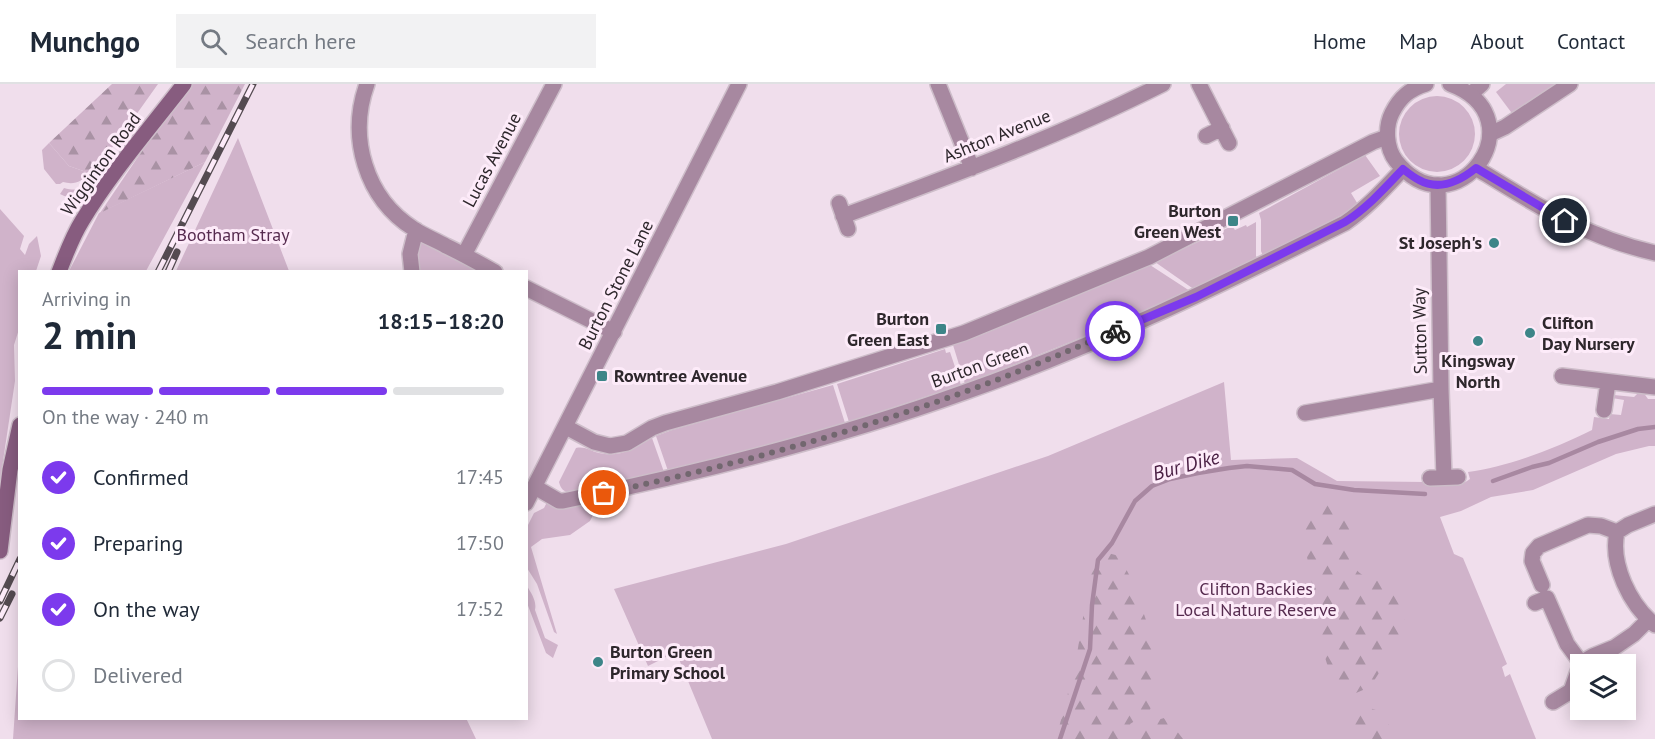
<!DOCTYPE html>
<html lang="en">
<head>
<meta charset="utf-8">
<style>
	body { margin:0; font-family:"PT Sans",sans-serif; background:#f2f2f3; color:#1f2937; height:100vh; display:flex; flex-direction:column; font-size:22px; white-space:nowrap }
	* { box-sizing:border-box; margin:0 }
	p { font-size:20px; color:#747a83 }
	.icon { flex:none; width:33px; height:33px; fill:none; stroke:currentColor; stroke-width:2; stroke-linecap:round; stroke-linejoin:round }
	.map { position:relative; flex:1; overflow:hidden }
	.side { position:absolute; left:18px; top:186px; width:510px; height:450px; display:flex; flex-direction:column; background:#fff; border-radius:0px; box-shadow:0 3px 15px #0003 }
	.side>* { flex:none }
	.fabs { position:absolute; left:1570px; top:570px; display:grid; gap:12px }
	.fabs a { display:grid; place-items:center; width:66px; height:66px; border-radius:0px; background:#fff; box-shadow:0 3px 15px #0003; font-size:30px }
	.pin { position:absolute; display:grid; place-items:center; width:51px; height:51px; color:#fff; margin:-26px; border:3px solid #fff; border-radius:50%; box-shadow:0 2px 6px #0007 }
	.courier { position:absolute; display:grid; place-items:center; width:60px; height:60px; margin:-30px; border:4px solid #7c3aed; border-radius:50%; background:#fff; color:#222; box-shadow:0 2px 8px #0007 }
	.head em { font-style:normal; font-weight:600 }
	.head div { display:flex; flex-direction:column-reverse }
	.head { display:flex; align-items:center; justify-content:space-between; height:102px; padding:0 24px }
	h1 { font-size:39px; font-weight:600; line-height:45px }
	.bar { display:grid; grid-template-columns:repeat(4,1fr); gap:9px 6px; align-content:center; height:72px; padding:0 24px }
	.bar i { height:8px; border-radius:4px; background:#e0e1e3 }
	.bar .on { background:#7c3aed }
	.bar p { grid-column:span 4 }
	ol { padding:0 24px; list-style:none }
	li { display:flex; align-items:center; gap:18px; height:66px }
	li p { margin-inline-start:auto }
	li .icon { padding:6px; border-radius:50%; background:#7c3aed; color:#fff; stroke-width:4 }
	li:last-child { color:#747a83 }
	li i { width:33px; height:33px; border:3px solid #e0e1e3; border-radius:50% }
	header { display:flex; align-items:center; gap:36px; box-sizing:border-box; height:84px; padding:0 30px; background:#fff; border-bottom:2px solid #e0e1e3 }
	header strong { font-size:28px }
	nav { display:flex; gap:33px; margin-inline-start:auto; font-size:21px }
	.search { width:420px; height:54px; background:#f2f2f3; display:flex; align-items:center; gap:15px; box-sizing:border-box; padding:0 21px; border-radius:0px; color:#747a83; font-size:22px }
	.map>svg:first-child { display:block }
	.green { fill:#d0b3ca }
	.forest { fill:url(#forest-firs) }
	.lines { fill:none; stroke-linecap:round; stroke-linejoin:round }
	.stream { stroke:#a888a1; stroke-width:4.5 }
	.minor-casing { stroke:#cdbdc9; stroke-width:18 }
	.tertiary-casing { stroke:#cdbdc9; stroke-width:18 }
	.secondary-casing { stroke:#cdbdc9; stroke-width:18 }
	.minor { stroke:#a788a0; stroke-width:15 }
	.tertiary { stroke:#a788a0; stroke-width:15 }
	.secondary { stroke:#875c7f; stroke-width:15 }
	.rail-casing { stroke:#544b51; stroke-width:7 }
	.rail { stroke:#fdebf9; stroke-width:4.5; stroke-dasharray:14; stroke-linecap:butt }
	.done { stroke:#72676f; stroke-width:6; stroke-dasharray:0 10.8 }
	.route { stroke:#7c3aed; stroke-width:8 }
	.poi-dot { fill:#3d8588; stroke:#fdebf9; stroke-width:2 }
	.labels { text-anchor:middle; stroke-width:6; stroke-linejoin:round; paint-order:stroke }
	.street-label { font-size:18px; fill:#2e272c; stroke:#fdebf9 }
	.poi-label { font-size:18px; font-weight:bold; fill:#2e272c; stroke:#fdebf9; text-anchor:end }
	.park-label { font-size:18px; fill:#562b4f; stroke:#fdebf9 }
	.water-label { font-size:20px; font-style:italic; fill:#4a2044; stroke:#fdebf9 }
</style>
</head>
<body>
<header>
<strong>Munchgo</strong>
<div class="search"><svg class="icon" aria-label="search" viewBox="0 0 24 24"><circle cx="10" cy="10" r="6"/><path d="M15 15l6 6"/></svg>Search here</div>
<nav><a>Home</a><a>Map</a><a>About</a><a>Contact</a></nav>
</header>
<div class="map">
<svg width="1655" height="655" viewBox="0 0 1655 655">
	<defs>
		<pattern id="forest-firs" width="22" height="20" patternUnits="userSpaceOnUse" patternTransform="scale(1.5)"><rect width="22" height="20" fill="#d0b3ca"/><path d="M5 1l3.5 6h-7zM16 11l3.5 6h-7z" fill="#a992a4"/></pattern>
	</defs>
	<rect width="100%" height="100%" fill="#f0deec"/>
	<path class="green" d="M1506,0H1559L1514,32L1496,8Z
		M1399 50a38 38 0 1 1 76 0a38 38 0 1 1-76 0Z
		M238,54L289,187H176Z
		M49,59L69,82L89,89C82,98 74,101 63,98L60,100H56L44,85L42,66Z
		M1365,71L1380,92L1351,109L1359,122L1263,172L1261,167V136L1259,129Z
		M205,78L146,187H69L99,129Z
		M109,86C95,102 83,123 60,110L64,104C84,110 95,98 109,86Z
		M0,125L24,152L20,165L25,171L29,160L37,152L41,172L36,187L20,188V242L14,261L15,297L0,397Z
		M1256,138V172L1258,175L1195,206L1155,178L1232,142L1235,146L1246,141L1247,143Z
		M420,157L480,188H419L416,174Z
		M1150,181L1190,207L1078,255L965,300L953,261L1064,217Z
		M945,265L946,269L950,268L961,301L849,338L837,300Z
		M1224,298L1231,376L1297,374L1337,397L1426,398L1442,401L1464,399L1470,395L1468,388C1508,383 1556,364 1592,346L1594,333L1609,335L1610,330L1621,331L1624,316L1612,314L1614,311L1634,313L1639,308H1643L1648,315H1655V362H1649L1616,370L1533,406L1491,413L1461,427L1440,433L1454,470L1463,474L1507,580L1502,583L1505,593L1510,590L1536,655H712L676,568L648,582L614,505L786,460L1048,372Z
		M833,301L845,339L768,362L668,387L656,352L672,346Z
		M652,354L664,388L570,409C563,407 561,405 559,398L576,364C585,362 590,367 599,369C620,374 635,364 652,354Z
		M547,418H588L595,427L590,437L570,451L542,455L531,463L557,550L554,548L537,500L527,484L526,445L534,429L544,424Z
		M527,502C531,509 537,517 535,526L545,554L558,561L553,574L546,569L527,519Z
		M19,568L20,634H466L476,655H13Z"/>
	<path class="forest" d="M112,0H158L116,59L89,89L69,82L49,59Z
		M192,0H245L205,78L100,129L146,61Z
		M1309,420H1332L1353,430L1352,463L1349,477C1364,496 1368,495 1390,499L1404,518L1405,538L1384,581L1370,603L1356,609L1344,603L1329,586L1320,558L1318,531L1307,473L1304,449L1302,430Z
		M1097,469H1108L1119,472L1133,498L1147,539L1158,585L1157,610L1149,628L1130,640L1132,649L1151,638L1164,634L1176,646L1183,655H1056L1075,582L1091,485Z
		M1361,622C1387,627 1385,632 1394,655H1354L1350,640Z"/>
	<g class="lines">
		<path class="stream" d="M1493,397L1532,383L1549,379L1598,358L1638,345L1655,343
			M1060,655L1090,565L1092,521L1098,476L1112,459L1135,417L1152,402L1170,395L1198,389L1229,384L1247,382L1292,386L1315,400L1354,406L1425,410"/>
		<defs>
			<path id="minor" d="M367,0C348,53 365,114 414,145C424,152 436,156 446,162C463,170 479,179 495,188
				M938,0L972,84
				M1199,0L1229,59
				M1471,10L1482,0
				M1490,50L1505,43L1570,0
				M1206,52L1222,44
				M1438,101L1441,305L1444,393
				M839,119L848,145
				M843,132C951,92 1060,52 1163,0
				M464,171L554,0
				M412,188L410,170L416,146
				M526,204L614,248
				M1562,292L1655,303
				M1604,326L1608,298
				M1305,329L1441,305
				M566,343L594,358L610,362L627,359L652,344L665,339L777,308L964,249L1149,173L1373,58L1387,53
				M1430,394L1458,393
				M535,403L559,417H563C699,389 834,355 965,308C1096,262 1221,201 1345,139C1367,124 1385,104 1403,85
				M526,419L739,0
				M1655,430L1628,441L1617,448C1610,480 1630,521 1655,541
				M1542,501L1532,477L1533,469L1539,462L1588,441L1601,442L1617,448
				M1535,519L1547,514L1567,560L1581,579
				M1553,618L1571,607L1581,579L1593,572L1615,563L1634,550L1648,536"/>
			<path id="tertiary" d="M1426,0C1410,5 1400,13 1392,29C1385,43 1386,64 1396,77C1455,151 1541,34 1450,0
				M1476,84C1536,121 1585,153 1655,169"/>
			<path id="secondary" d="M59,188C66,170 72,153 82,137C111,89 150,44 184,0
				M0,467L10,386L20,341"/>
		</defs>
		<use href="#minor" class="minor-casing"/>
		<use href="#tertiary" class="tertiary-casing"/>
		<use href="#secondary" class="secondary-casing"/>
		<use href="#minor" class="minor"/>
		<use href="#tertiary" class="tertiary"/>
		<use href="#secondary" class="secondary"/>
		<defs>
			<path id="rail" d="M158,188L253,0
				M168,188L177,168
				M0,517L20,475
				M0,534L12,510"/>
		</defs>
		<use href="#rail" class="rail-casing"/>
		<use href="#rail" class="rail"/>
	</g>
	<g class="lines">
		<path class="done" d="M604,409C727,383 849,350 967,307C1017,289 1066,268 1115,247"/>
		<path class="route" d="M1115,247L1196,213L1345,138C1367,124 1385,104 1403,85C1408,89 1413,93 1419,96C1439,107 1460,97 1476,84L1565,137"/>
	</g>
	<g class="poi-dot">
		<rect x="1227" y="131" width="12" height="12" rx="3"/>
		<circle cx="1494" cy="159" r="6"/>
		<rect x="935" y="239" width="12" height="12" rx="3"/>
		<circle cx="1530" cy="249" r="6"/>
		<circle cx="1478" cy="257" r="6"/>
		<rect x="596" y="286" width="12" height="12" rx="3"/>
		<circle cx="598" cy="578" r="6"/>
	</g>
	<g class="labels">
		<g class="street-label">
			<text transform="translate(997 52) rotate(-22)" y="6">Ashton Avenue</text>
			<text transform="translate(492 76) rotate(-62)" y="6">Lucas Avenue</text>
			<text transform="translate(101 80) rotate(-54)" y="6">Wigginton Road</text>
			<text transform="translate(616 201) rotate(-63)" y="6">Burton Stone Lane</text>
			<text transform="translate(1420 247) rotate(-91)" y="6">Sutton Way</text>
			<text transform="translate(980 281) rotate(-20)" y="6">Burton Green</text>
		</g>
		<g class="poi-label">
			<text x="1221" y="133">Burton<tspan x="1221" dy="21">Green West</tspan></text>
			<text x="1482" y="165">St Joseph's</text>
			<text x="929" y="241">Burton<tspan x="929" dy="21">Green East</tspan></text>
			<text x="1542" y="245" text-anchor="start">Clifton<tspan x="1542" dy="21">Day Nursery</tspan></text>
			<text x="1478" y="283" text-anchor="middle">Kingsway<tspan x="1478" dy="21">North</tspan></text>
			<text x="614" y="298" text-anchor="start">Rowntree Avenue</text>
			<text x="610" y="574" text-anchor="start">Burton Green<tspan x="610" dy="21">Primary School</tspan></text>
		</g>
		<g class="park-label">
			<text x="233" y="157">Bootham Stray</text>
			<text x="1256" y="511">Clifton Backies<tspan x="1256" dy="21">Local Nature Reserve</tspan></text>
		</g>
		<g class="water-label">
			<text transform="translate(1186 381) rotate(-15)" y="7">Bur Dike</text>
		</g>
	</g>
</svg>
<div class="fabs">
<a><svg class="icon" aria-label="layers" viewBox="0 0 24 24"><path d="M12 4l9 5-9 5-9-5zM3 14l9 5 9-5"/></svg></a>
</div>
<div class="pin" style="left:604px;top:409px;background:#ea580c"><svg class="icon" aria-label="bag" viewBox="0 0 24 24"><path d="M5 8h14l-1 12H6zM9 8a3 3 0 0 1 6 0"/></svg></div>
<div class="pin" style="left:1565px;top:137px;background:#1f2937"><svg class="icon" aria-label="home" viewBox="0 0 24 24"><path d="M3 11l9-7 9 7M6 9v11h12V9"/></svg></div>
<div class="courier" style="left:1115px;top:247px"><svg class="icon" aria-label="bike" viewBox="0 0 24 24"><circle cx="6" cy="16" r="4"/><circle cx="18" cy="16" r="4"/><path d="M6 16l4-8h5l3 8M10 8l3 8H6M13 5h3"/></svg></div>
<section class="side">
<div class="head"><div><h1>2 min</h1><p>Arriving in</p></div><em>18:15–18:20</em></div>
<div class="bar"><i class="on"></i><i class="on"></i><i class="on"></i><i></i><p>On the way · 240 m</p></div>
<ol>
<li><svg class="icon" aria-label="check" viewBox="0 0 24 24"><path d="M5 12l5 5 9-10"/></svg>Confirmed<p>17:45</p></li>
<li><svg class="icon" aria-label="check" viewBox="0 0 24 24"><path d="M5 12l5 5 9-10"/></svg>Preparing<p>17:50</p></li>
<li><svg class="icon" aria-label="check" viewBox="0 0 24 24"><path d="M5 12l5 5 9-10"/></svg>On the way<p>17:52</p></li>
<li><i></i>Delivered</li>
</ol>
</section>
</div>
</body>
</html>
